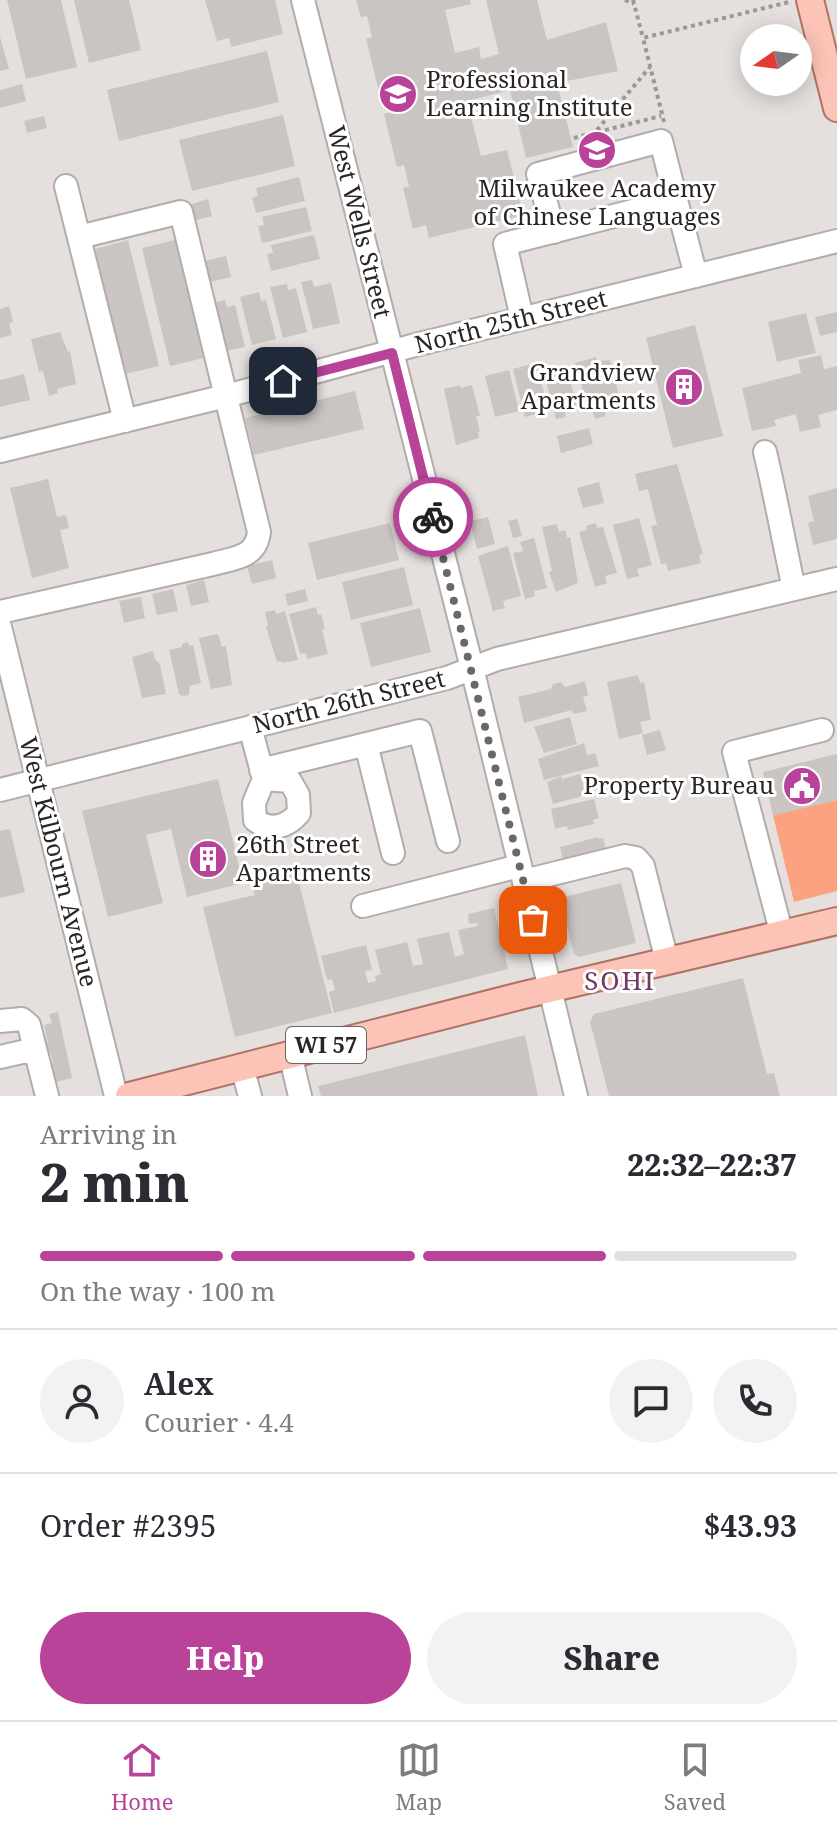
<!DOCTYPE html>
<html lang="en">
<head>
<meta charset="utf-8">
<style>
	body { margin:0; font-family:"Noto Serif",serif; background:#f2f2f3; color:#2b2b33; height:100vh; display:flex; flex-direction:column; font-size:30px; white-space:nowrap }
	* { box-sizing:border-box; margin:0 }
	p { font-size:26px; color:#7c7c81 }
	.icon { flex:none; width:44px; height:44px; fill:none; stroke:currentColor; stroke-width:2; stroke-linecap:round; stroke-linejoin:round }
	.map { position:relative; height:1096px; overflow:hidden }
	.drawer { display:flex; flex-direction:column; background:#fff; flex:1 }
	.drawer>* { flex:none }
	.needle { width:52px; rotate:256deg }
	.tools { position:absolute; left:740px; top:24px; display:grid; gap:16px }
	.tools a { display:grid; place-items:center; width:72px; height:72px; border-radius:50%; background:#fff; box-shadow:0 4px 20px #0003; font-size:40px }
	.pin { position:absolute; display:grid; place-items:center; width:68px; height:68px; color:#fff; margin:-34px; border-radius:16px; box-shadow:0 4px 12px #0006 }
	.courier { position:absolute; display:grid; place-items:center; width:80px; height:80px; margin:-40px; border:6px solid #b94399; border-radius:50%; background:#fff; color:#222; box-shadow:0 2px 10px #0007 }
	.overview em { font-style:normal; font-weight:800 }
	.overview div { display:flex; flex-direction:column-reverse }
	.overview { display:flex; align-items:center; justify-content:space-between; height:136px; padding:0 40px }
	h1 { font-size:52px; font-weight:800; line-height:60px }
	.bar { display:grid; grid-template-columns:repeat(4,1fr); gap:12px 8px; align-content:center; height:96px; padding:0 40px }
	.bar i { height:10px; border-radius:6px; background:#e1e1e2 }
	.bar .active { background:#b94399 }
	.bar p { grid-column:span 4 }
	.line { display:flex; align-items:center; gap:20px; padding:0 40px; border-top:2px solid #e1e1e2 }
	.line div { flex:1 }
	.round { display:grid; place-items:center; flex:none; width:84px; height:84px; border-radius:42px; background:#f2f2f3 }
	.primary-button { display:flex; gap:16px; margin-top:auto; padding:16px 40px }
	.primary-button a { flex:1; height:92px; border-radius:48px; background:#b94399; color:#fff; font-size:32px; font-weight:800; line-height:92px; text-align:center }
	.primary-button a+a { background:#f2f2f3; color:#2b2b33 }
	.menu { display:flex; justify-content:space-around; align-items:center; height:112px; border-top:2px solid #e1e1e2; background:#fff; font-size:22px; color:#7c7c81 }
	.menu a { display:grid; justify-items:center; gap:4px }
	.menu .active { color:#b94399 }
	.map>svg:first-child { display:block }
	.green { fill:#fba381 }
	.building { fill:#cac5c3 }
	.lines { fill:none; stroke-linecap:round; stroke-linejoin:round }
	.minor-casing { stroke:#b2adab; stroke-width:26 }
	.major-casing { stroke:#af7365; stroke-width:30 }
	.path { stroke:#9c9896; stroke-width:4; stroke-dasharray:4 4; stroke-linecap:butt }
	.minor { stroke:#fff; stroke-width:22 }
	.major { stroke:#fbc4b7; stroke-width:26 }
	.done { stroke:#6a6765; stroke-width:8; stroke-dasharray:0 14.4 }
	.route { stroke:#b94399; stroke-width:10 }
	.labels { text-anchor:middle; stroke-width:6; stroke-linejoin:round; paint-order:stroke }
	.shield { fill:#fff; stroke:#686766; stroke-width:2 }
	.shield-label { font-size:22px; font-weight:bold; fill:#282625 }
	.poi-label { font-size:24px; fill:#282625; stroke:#fff; text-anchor:start }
	.street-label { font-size:24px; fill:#282625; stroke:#fff }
	.neighbourhood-label { font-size:26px; letter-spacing:2px; fill:#733862; stroke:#fff }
</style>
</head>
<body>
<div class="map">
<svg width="837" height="1096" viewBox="0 0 837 1096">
	<rect width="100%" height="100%" fill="#e5dfdd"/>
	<path class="green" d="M837,800V891L794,902L773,815Z"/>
	<path class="building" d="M7,0H61L77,67L26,79Z
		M74,0H129L141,50L89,63Z
		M205,0H275L283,34L231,47L229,38L217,41Z
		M356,0H470L471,4L445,10L455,53L479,47L481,59L499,54L486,0H537L547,40L606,22L618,71L557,83L573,147L526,158L510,90L467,101L481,156L507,150L523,215L429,238L426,225L413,229L403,188L409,187L404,165L397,167L384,114L390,112L385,91L379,92L366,39L372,37L367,16L361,17Z
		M0,37L9,69L0,71Z
		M267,51L279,102L119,141L107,90Z
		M22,84L26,101L0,108V90Z
		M283,115L295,166L192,191L179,140Z
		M44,116L47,128L27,133L24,121Z
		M299,177L305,201L256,213L252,198L258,196L256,188Z
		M208,199L212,216L193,221L189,205Z
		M306,207L312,231L262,243L258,226L264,225L262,217Z
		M314,235L320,259L271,271L267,254L273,253L271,245Z
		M128,240L159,366L125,374L95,249Z
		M175,240L204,358L170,366L142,248Z
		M226,256L231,277L210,282L205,261Z
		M312,280L314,287L331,283L340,323L313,329L301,282Z
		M287,284L288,290L296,288L307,332L283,338L270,287Z
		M259,292L261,301L266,300L276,339L252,345L240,297Z
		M225,300L227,307L235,305L245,347L221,352L209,304Z
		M9,306L13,322L9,323L12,335L0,338V309Z
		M837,312V332L820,336L815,317Z
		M806,313L816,353L777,362L768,322Z
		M695,325L723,436L673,448L646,338Z
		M60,332L68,352L70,351L76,384L57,389L58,393L49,396L43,371L39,372L31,339Z
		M821,355L824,369L837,366V410L818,415L821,427L800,432L796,414L774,420L776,426L752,431L742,388L801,373L798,360Z
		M596,357L597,361L609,360L611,362L620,400L615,401L616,406L604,409L606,416L595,419L590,403L587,404L575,363Z
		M536,363L547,404L538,407L540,413L525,417L513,369Z
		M559,366L561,372L567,371L578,409L565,412L566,417L556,419L543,370Z
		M509,370L519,411L495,417L485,376Z
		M24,374L30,400L0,407V380Z
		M460,385L461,388L472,385L480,416H476L480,431L478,432L479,438L456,445L444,389Z
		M355,391L364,429L254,455L245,418Z
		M589,428L593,444L561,453L557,436Z
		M677,464L703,554L699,555L701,563L668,571L666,563L661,564L651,526L657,525L648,489L639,491L635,474Z
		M48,479L57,517L66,515L69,528L60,530L69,568L32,578L10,488Z
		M599,482L604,503L583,508L577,488Z
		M837,488V539L813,545L808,523L814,521L808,496Z
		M488,517L495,544L477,549L470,521Z
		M639,518L652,565L637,569L639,576L627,579L613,525Z
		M517,519L522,536L513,538L508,521Z
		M390,523L399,560L317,580L308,543Z
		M596,523L597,528L603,527L617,573L605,576L607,583L595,587L579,532L587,530L586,526Z
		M557,524L559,532L565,530L567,538L570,537L578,583L556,592L549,572L552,571L542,527Z
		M534,538L547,588L534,591L535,596L525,599L513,553L523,551L520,542Z
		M508,546L521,596L503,601L505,608L493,611L478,556Z
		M272,560L276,578L252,584L247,566Z
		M404,567L413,605L351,620L342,582Z
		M204,580L209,602L191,606L186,585Z
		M173,589L178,611L157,615L152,594Z
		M305,589L308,601L288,606L285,594Z
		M141,597L145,618L124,623L119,601Z
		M316,607L318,615L321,614L325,629L322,630L328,654L307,659L306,653L300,654L289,614Z
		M420,608L431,652L371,667L360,623Z
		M275,610L276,614L285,611L298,660L282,663L281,661L277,662L266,627L268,626L265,612Z
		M218,634L222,647L226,646L232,685L211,689L199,638Z
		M188,642L189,646L193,645L201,683L190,686L189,695L183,696L179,694L169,650L182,647V644Z
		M153,651L155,659L160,664L166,694L142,698L132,657Z
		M638,675L640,683L644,682L651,720L640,722L643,733L619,739L607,682Z
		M585,681L588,695L583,697L587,711L573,714L572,710L524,723L518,697L551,689L553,684L561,682L565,687Z
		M570,717L577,744L544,753L534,727Z
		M660,730L666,750L647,755L642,735Z
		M584,743L587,755L595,753L599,766L544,780L538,759Z
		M837,754V800L773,815L763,772Z
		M580,774L586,795L553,804L547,782L561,776L562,779Z
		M218,779L243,883L187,897L171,829L146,835L163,903L108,917L82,811Z
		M594,799L599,818L593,820L594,824L568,830L567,826L555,829L551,809Z
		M10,829L25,892L0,898V831Z
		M598,837L599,839L603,838L608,857L565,868L560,847Z
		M290,870L294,884L299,883L332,1013L235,1037L203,907L255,895L251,880Z
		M621,883L636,943L579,957L574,954L560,898Z
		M494,908L508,969L334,1013L329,992L335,990L332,979L327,980L321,956L366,945L372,970L365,971L368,983L376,981L375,976L381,974L375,950L407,942L413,966L423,964L417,939L449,932L455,957L464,954L458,930L478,926L477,923L469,924L468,914Z
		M743,978L767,1074L774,1073L780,1096H609L590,1022L594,1014Z
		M58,1012L72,1078L56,1082L54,1074L49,1076L47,1066L53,1064L51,1054L45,1056L42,1045L48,1043L44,1025L52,1023L49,1014Z
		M525,1035L538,1096H321L318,1086Z"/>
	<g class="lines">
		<defs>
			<path id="minor" d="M303,0L472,668L576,1096
				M66,186L125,421
				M676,200L696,276
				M522,318L505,244L676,200L661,141L538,174L554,232
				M0,451L226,396L419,344L837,241
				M765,452C776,498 784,543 794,589
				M0,612L213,564C234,558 256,558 259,532L181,212L79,237
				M0,627L116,1096
				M250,727L264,779L254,803L255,820C271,832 287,827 299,813L298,795L290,781L264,779
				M366,744L393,853
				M261,770L420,731L448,841
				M0,790L447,678L497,659L837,579
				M524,881L625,856L636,858L643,866L667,961
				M363,906L519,866
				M782,935L734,752L822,730
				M0,1021L22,1019L29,1025L47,1096
				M290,1054L300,1096
				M0,1057L35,1049
				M242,1067L250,1096"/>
			<path id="major" d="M810,0L837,108
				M129,1096L524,995L837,921"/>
		</defs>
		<use href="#minor" class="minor-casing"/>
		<use href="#major" class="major-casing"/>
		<path class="path" d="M625,0L634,4
			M633,0L643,38
			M664,122L643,38L789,2
			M597,130L650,67
			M574,138L661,116"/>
		<use href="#minor" class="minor"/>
		<use href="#major" class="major"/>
	</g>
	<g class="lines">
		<path class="done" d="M433,517L533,920"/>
		<path class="route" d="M283,381L392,353L433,517"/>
	</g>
	<defs>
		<symbol id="school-disc" viewBox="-11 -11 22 22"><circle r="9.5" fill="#b94399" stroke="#fff"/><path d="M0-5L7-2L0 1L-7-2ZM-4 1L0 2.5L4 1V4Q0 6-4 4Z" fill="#fff"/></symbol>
		<symbol id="building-disc" viewBox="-11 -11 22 22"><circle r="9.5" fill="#b94399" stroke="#fff"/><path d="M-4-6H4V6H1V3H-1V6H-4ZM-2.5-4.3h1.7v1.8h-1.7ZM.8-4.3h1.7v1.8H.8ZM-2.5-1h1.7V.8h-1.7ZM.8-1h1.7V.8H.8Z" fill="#fff"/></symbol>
		<symbol id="civic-disc" viewBox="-11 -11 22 22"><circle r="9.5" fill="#b94399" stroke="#fff"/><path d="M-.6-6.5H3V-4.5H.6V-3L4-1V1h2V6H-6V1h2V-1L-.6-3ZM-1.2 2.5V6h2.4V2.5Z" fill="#fff"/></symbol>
	</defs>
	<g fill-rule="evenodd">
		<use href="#school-disc" x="376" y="72" width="44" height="44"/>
		<use href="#school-disc" x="575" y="128" width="44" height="44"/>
		<use href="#building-disc" x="662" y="365" width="44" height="44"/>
		<use href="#civic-disc" x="780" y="764" width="44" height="44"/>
		<use href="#building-disc" x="186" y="837" width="44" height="44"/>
	</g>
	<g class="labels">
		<rect class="shield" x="286" y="1027" width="80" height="36" rx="6"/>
		<g class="shield-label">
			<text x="326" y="1053">WI 57</text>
		</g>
		<g class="poi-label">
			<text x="426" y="88">Professional<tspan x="426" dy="28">Learning Institute</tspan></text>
			<text x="597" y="197" text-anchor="middle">Milwaukee Academy<tspan x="597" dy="28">of Chinese Languages</tspan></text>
			<text x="656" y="381" text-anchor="end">Grandview<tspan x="656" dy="28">Apartments</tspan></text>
			<text x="774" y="794" text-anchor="end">Property Bureau</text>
			<text x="236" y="853">26th Street<tspan x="236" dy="28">Apartments</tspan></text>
		</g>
		<g class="street-label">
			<text transform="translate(359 222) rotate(76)" y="8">West Wells Street</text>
			<text transform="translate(511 322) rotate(-14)" y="8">North 25th Street</text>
			<text transform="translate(349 702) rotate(-14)" y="8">North 26th Street</text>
			<text transform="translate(58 862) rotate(76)" y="8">West Kilbourn Avenue</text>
		</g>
		<g class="neighbourhood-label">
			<text x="620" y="990">SOHI</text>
		</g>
	</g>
</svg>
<div class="tools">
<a><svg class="needle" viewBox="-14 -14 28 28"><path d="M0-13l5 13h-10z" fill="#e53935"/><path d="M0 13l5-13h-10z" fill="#7c7c81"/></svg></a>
</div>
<div class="pin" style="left:533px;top:920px;background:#ea580c"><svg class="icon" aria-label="bag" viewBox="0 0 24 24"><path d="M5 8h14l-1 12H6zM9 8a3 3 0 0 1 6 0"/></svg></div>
<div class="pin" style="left:283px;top:381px;background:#1f2937"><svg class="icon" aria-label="home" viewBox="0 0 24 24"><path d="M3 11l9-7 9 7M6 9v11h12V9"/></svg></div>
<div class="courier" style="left:433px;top:517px"><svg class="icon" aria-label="bike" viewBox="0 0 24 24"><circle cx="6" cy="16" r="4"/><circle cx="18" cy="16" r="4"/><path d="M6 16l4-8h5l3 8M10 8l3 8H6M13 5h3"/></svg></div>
</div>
<section class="drawer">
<div class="overview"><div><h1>2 min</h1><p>Arriving in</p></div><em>22:32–22:37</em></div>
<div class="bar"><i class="active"></i><i class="active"></i><i class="active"></i><i></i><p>On the way · 100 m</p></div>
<div class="line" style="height:144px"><a class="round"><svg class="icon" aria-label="person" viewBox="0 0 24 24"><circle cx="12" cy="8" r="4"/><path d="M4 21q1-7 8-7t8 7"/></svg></a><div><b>Alex</b><p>Courier · 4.4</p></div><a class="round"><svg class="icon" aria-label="chat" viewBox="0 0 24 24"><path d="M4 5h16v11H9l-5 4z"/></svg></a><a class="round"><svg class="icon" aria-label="phone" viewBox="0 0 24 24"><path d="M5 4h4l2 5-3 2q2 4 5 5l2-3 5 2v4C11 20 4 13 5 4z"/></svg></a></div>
<div class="line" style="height:104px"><div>Order #2395</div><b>$43.93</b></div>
<div class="primary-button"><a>Help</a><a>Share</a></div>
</section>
<nav class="menu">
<a class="active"><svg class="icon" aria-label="home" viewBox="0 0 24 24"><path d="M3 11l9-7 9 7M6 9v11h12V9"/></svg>Home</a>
<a><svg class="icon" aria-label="map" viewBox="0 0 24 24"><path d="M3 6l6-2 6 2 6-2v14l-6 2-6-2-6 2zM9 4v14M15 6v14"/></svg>Map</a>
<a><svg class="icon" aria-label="saved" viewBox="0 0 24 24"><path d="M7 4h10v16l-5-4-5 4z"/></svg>Saved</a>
</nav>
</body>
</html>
